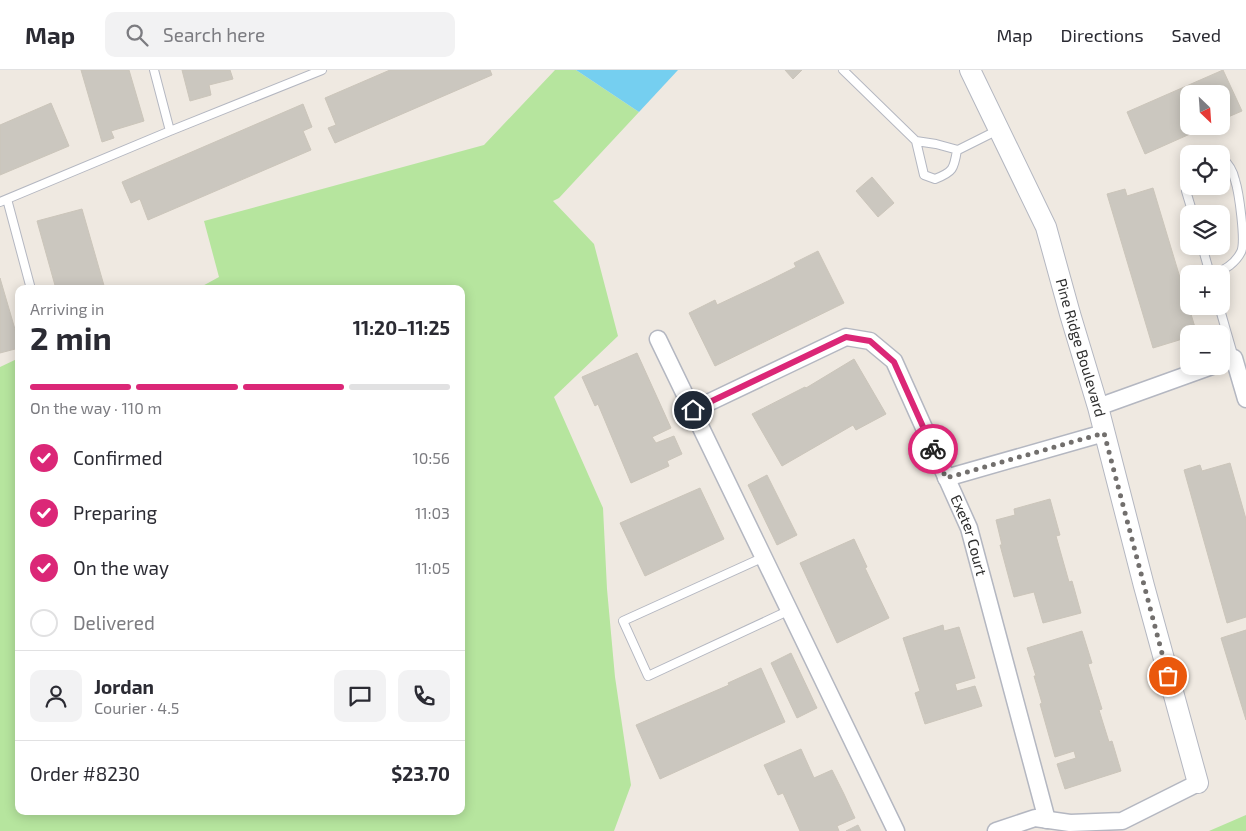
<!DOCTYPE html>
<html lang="en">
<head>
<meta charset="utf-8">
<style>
	body { margin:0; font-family:"Exo 2",sans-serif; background:#f2f2f3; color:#2b2b33; height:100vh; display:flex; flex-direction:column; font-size:19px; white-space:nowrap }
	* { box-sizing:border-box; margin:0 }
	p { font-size:16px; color:#7c7c81 }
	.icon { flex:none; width:28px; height:28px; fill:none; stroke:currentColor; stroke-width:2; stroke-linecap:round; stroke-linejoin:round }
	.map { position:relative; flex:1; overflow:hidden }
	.side { position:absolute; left:15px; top:215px; width:450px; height:530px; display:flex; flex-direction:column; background:#fff; border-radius:10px; box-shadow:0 2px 12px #0003 }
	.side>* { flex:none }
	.needle { width:32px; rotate:155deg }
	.fabs { position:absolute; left:1180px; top:15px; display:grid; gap:10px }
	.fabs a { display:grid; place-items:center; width:50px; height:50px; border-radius:10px; background:#fff; box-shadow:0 2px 12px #0003; font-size:25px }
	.pin { position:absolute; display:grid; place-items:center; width:42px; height:42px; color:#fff; margin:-21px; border:2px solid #fff; border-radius:50%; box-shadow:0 1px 5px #0007 }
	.courier { position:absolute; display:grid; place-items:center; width:50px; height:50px; margin:-25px; border:4px solid #db2777; border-radius:50%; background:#fff; color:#222; box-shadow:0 1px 6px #0007 }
	.head em { font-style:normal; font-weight:700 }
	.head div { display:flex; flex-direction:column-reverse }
	.head { display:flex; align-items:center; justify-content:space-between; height:85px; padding:0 15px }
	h1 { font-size:32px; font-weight:700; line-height:38px }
	.bar { display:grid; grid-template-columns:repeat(4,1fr); gap:8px 5px; align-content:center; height:60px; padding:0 15px }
	.bar i { height:6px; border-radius:4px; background:#e1e1e2 }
	.bar .on { background:#db2777 }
	.bar p { grid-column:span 4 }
	.line { display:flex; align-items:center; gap:12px; padding:0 15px; border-top:1px solid #e1e1e2 }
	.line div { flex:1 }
	.round { display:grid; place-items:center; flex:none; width:52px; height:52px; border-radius:10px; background:#f2f2f3 }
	ol { padding:0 15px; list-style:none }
	li { display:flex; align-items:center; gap:15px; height:55px }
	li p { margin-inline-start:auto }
	li .icon { padding:5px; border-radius:50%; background:#db2777; color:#fff; stroke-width:4 }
	li:last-child { color:#7c7c81 }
	li i { width:28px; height:28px; border:2px solid #e1e1e2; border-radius:50% }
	header { display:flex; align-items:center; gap:30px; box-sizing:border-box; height:70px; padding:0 25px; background:#fff; border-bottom:1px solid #e1e1e2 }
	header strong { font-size:24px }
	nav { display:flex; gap:28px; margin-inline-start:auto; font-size:18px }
	.search { width:350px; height:45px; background:#f2f2f3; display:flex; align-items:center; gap:12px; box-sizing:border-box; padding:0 18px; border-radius:10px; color:#7c7c81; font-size:19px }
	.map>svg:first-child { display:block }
	.green { fill:#b6e59e }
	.water { fill:#75cff0 }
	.building { fill:#cbc7bf; stroke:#cbc5ba }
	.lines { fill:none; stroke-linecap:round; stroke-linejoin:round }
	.service-casing { stroke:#b4b7c1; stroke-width:10 }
	.minor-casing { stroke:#b4b7c1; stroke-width:19 }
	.tertiary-casing { stroke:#b4b7c1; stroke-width:22 }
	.service { stroke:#fff; stroke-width:8 }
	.minor { stroke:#fff; stroke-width:16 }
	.tertiary { stroke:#fff; stroke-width:20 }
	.done { stroke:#726f6d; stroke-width:5; stroke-dasharray:0 9 }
	.route { stroke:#db2777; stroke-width:6 }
	.labels { text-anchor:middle; stroke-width:5; stroke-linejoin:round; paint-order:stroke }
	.street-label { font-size:15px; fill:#2e2e2e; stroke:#fff }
</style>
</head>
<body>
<header>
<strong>Map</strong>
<div class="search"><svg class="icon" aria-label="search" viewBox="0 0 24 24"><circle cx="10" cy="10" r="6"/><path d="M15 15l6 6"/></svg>Search here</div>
<nav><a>Map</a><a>Directions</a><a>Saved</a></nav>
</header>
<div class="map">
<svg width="1246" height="761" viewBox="0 0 1246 761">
	<rect width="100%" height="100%" fill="#efe9e1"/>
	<path class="green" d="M555,0H576L639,42L559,128L553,131L594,174L618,266L554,327L603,438L607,519L615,607L631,715L614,761H0V297L19,288V741H461V219H197L219,207L204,151L484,75Z
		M1246,745V761H1209Z"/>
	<path class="water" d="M576,0H678L639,42Z"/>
	<path class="building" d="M81,0H129L144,51L111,61L114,68L102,72Z
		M182,0H230L233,9L209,15L211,25L190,31Z
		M390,0H490L492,5L335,73L328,58L336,55L325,28Z
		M785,0H802L793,9Z
		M1223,0L1242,41L1221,50V24H1189V56H1208L1145,84L1127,42Z
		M51,33L69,76L0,105V55Z
		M303,34L312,57L303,61L311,80L148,150L140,129L131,133L122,112Z
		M872,107L894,133L878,147L856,121Z
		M1153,118L1197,264H1189V267L1153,278L1107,124L1125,119L1127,126Z
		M82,139L105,219H56L37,151Z
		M818,181L844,233L715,296L689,243L715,230L717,235L768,211L796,197L794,193Z
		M0,208L19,273V278L0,283Z
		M637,283L671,358L652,367L656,373L674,366L682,384L667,391L669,396L631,413L598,334L595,336L582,307Z
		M854,289L886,344L856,360L853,355L782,396L752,344L805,317L806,318Z
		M1230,393L1246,449V547L1227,553L1184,400L1200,395L1202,401Z
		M767,405L797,465L777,475L748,415Z
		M700,418L724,469L645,506L620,453Z
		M1050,429L1060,465L1056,466L1069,512L1072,511L1081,543L1043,553L1034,522L1014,527L1000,475H1002L996,450L1015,445L1014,439Z
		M854,469L867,497L865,498L889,548L837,573L800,493Z
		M943,555L944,561L959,557L975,608L955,614L957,621L975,616L982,636L925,654L915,623L920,621L903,568Z
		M1246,560V650L1221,568Z
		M1082,561L1092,593L1088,594L1102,639L1099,640L1109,672L1112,671L1121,701L1065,719L1057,694L1076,688L1074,681L1055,687L1040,634L1042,633L1034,606H1036L1027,578Z
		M791,583L817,638L797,648L771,593Z
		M761,598L785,652L660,709L636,655L729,615L728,613Z
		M801,679L814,708L832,700L844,724L855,748L837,756L839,761H800L783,723L778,725L764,695Z
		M858,755L861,761H846Z"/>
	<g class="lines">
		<defs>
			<path id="service" d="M154,0L170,61
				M843,0L916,71L936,74L958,80L998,60
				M916,71L924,105L935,109C953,102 954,99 957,80
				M1189,105L1186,121L1193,144
				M7,129L31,219
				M0,132L170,61L322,0
				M1202,176L1210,204
				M1214,204C1225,200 1236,192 1241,182C1246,172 1239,122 1235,110C1233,100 1228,93 1221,87
				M1219,236L1234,288
				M764,487L623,551L648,606L790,540"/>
			<g id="minor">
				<path d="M658,269L896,761"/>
				<path d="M1234,288L1246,329"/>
				<path d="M1098,337L1212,296"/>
				<path id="s1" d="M693,340L846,267L870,271L894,291L969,458L1047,750"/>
				<path d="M946,408L1104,363"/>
				<path d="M996,761L1035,748L1070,753L1122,751L1198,713"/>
			</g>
			<g id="tertiary">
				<path id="s2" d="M970,0L1046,157L1070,244L1098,337L1144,516L1198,713"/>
			</g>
		</defs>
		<use href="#service" class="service-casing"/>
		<use href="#minor" class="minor-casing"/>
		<use href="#tertiary" class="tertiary-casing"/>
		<use href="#service" class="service"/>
		<use href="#minor" class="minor"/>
		<use href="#tertiary" class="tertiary"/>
	</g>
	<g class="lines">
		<path class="done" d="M933,379L946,408L1104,363L1168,606"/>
		<path class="route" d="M693,340L846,267L870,271L894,292L933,379"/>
	</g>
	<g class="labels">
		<g class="street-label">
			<text dy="5" stroke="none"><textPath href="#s2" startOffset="300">Pine Ridge Boulevard</textPath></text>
			<text dy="5" stroke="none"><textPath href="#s1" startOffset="415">Exeter Court</textPath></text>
		</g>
	</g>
</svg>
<div class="fabs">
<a><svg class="needle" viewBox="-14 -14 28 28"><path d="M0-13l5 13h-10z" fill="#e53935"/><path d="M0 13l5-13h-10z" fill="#7c7c81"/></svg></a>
<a><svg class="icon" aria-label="locate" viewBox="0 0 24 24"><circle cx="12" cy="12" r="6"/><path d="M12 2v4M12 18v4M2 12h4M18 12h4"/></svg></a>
<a><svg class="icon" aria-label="layers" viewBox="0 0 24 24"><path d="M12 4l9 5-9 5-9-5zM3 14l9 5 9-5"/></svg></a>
<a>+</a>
<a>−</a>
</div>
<div class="pin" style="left:1168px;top:606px;background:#ea580c"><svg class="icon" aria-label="bag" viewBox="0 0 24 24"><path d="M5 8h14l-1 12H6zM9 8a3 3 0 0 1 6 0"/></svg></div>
<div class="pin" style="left:693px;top:340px;background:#1f2937"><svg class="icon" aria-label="home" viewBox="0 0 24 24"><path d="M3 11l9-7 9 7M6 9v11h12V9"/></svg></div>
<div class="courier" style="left:933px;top:379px"><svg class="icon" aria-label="bike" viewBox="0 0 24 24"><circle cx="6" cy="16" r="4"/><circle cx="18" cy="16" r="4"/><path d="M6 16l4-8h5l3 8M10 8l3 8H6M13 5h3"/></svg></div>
<section class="side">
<div class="head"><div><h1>2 min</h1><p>Arriving in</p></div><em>11:20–11:25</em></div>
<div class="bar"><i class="on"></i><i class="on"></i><i class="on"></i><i></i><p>On the way · 110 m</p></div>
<ol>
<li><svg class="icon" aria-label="check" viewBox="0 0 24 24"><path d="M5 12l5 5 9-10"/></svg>Confirmed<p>10:56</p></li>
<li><svg class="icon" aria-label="check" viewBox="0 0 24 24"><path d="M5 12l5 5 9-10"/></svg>Preparing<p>11:03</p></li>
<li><svg class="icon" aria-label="check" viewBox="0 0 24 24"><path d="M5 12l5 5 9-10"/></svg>On the way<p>11:05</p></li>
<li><i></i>Delivered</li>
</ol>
<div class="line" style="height:90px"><a class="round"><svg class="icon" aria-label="person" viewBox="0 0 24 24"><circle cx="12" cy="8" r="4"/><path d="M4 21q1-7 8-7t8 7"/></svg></a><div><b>Jordan</b><p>Courier · 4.5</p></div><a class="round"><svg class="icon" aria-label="chat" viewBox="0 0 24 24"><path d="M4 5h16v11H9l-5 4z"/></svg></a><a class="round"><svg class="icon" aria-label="phone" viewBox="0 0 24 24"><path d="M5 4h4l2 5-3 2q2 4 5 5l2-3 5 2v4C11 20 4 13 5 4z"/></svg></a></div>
<div class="line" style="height:65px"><div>Order #8230</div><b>$23.70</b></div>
</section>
</div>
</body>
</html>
